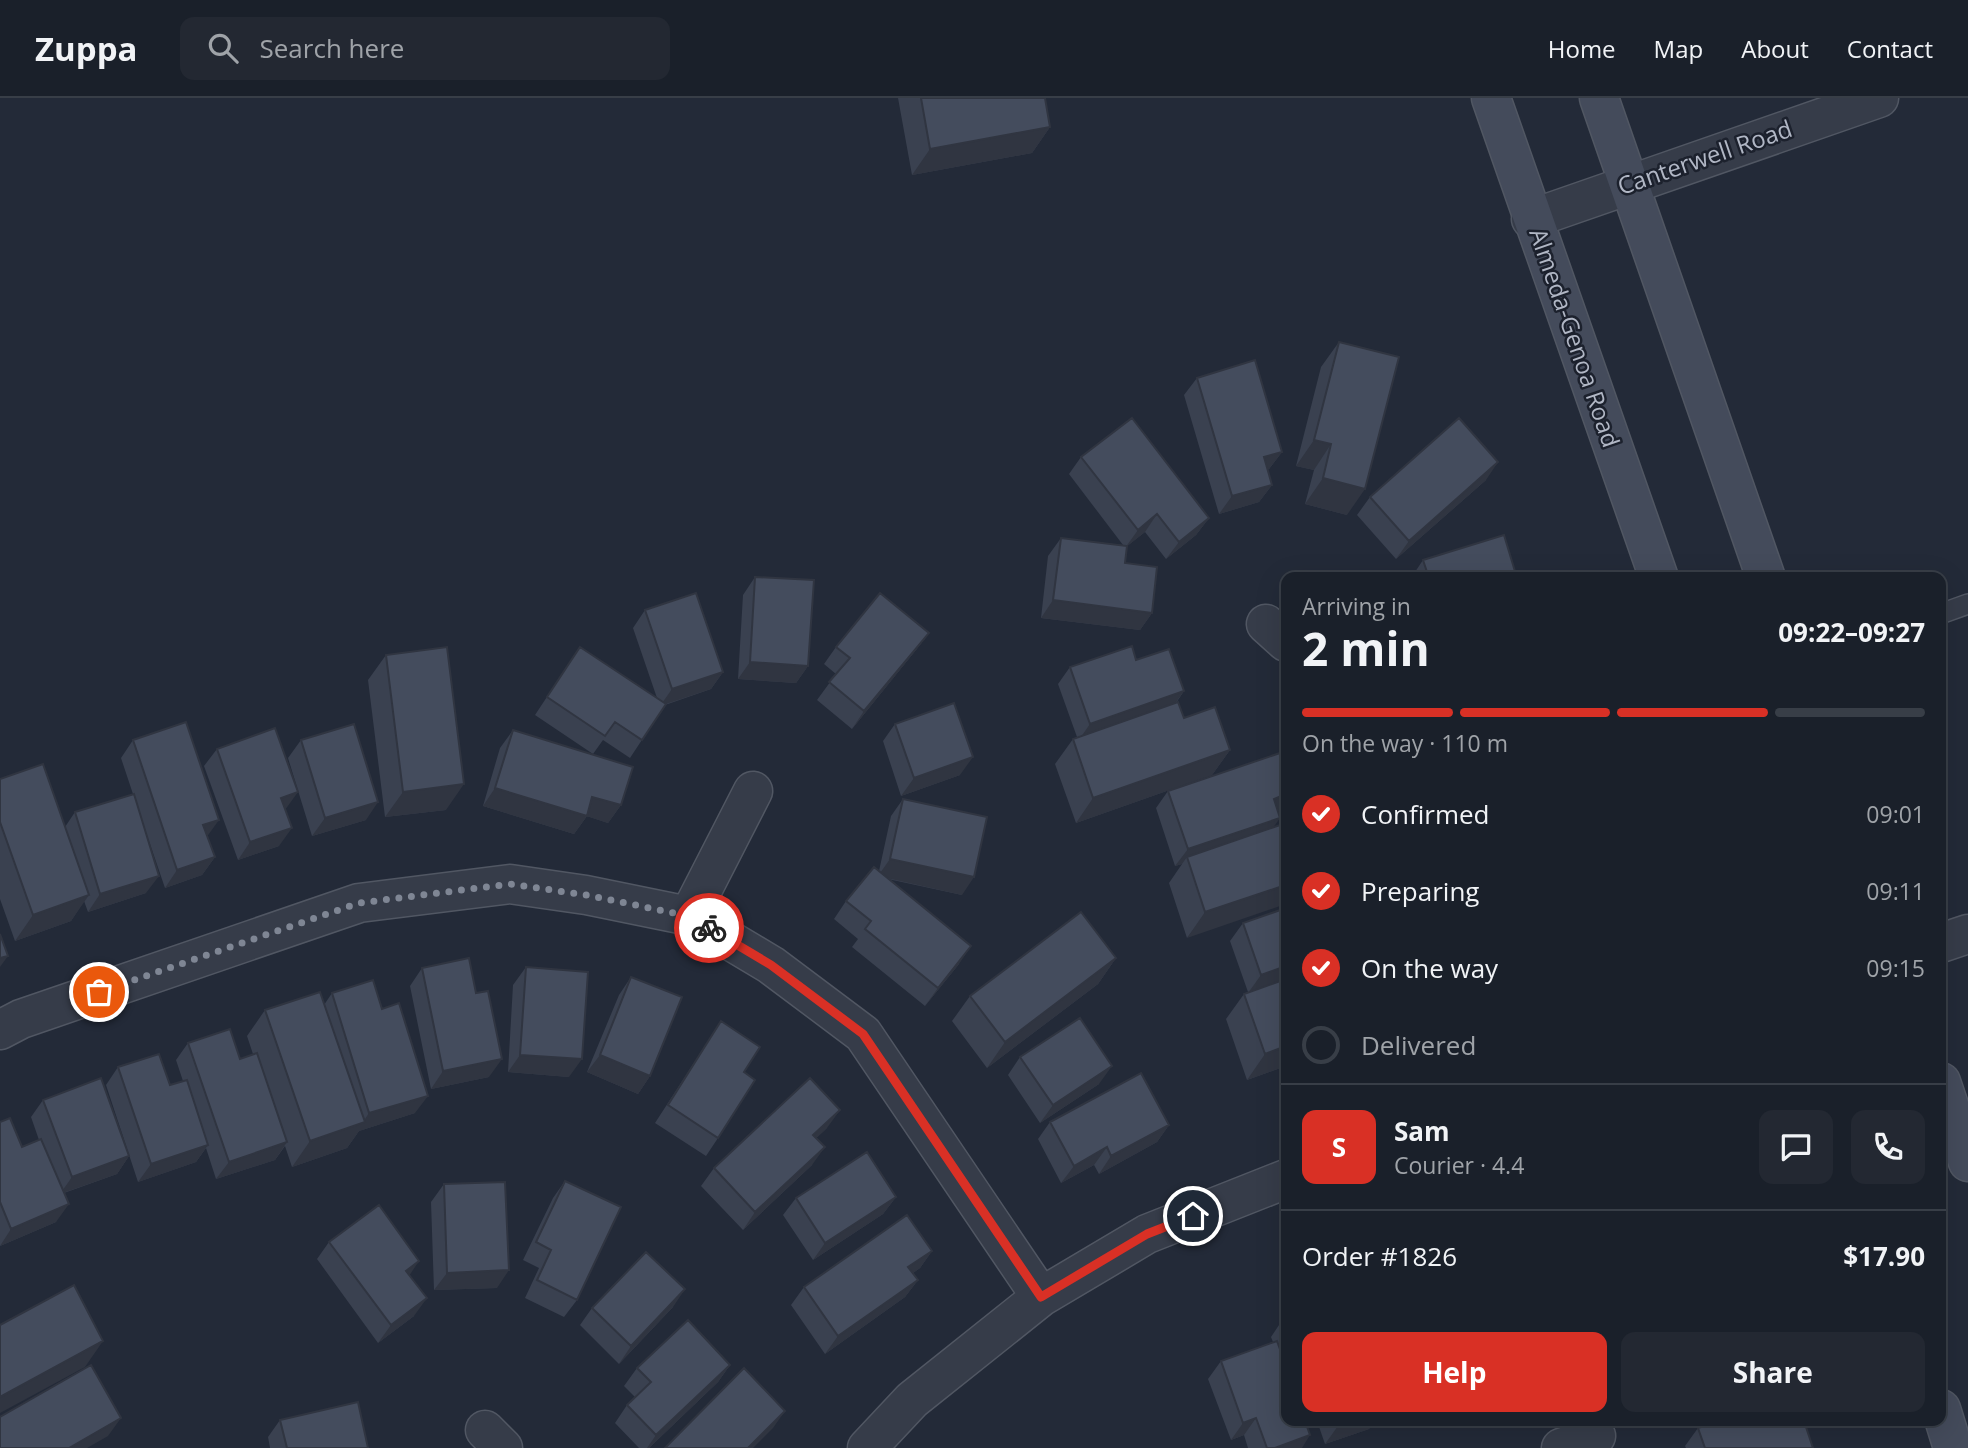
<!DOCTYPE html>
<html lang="en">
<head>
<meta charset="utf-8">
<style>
	body { margin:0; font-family:"Open Sans",sans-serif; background:#232832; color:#f1f3f6; height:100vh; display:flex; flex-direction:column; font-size:26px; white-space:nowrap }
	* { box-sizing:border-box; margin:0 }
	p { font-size:23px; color:#9fa3a8 }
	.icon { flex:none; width:38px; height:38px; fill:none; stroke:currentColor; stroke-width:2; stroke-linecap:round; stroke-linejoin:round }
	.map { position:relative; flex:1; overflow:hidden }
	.sheet { position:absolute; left:1281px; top:474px; width:665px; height:854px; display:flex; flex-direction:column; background:#1a202a; border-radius:14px; box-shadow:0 7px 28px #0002,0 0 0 2px #383e47 }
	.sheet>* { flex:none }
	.pin { position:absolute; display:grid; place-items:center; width:60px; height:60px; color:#fff; margin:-30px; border:4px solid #fff; border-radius:50%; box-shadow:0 2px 7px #0007 }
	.courier { position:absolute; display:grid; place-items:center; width:70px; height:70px; margin:-35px; border:5px solid #d93025; border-radius:50%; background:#fff; color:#222; box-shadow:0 2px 9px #0007 }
	.head em { font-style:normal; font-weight:700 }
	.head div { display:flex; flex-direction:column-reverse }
	.head { display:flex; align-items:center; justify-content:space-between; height:119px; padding:0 21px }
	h1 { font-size:46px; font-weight:700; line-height:52px }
	.bar { display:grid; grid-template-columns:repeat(4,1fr); gap:10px 7px; align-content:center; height:84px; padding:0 21px }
	.bar i { height:9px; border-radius:5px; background:#383e47 }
	.bar .current { background:#d93025 }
	.bar p { grid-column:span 4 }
	.line { display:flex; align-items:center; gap:18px; padding:0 21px; border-top:2px solid #383e47 }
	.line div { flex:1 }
	.round { display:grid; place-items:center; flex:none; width:74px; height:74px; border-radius:14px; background:#232832 }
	ol { padding:0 21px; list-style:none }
	li { display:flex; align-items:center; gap:21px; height:77px }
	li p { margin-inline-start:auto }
	li .icon { padding:7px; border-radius:50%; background:#d93025; color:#fff; stroke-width:4 }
	li:last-child { color:#9fa3a8 }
	li i { width:38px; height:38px; border:4px solid #383e47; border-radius:50% }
	.primary-button { display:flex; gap:14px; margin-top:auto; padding:14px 21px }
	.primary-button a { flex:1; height:80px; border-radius:14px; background:#d93025; color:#fff; font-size:28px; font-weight:700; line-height:80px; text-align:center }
	.primary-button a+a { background:#232832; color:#f1f3f6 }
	header { display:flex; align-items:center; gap:42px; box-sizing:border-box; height:98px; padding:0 35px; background:#1a202a; border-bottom:2px solid #383e47 }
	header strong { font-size:33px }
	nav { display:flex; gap:38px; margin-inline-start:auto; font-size:24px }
	.search { width:490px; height:63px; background:#232832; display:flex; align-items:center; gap:18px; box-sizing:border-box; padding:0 24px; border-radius:14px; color:#9fa3a8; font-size:26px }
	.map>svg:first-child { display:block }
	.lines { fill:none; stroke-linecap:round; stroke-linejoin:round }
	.service-casing { stroke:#515763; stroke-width:22 }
	.minor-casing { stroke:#515763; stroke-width:41 }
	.secondary-casing { stroke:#515763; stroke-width:41 }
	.service { stroke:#363c49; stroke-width:19 }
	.minor { stroke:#363c49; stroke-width:38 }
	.secondary { stroke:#444b5b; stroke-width:38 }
	.wall { fill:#3a4150 }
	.shaded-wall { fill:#303541 }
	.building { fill:#444c5d; stroke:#303541; stroke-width:2 }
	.done { stroke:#7f8694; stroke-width:7; stroke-dasharray:0 12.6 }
	.route { stroke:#d93025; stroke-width:9 }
	.labels { text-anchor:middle; stroke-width:5; stroke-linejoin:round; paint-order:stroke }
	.street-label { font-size:24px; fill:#b1b7c5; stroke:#1c212d }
</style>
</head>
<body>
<header>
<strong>Zuppa</strong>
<div class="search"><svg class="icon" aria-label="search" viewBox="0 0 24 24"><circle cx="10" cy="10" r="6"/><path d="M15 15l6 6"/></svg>Search here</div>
<nav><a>Home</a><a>Map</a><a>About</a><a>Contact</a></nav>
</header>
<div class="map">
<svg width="1968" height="1350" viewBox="0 0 1968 1350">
	<rect width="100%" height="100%" fill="#232a38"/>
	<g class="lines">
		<defs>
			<path id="service" d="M1943,515L1968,506"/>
			<path id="minor" d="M1531,121L1879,0
				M1266,526L1286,544
				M689,818L753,693
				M1941,845L1968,836
				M0,932L21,921L359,805L510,786L586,797L689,818L771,867L863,936L1041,1199
				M485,1332L503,1350
				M867,1350L912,1302L1041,1199L1147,1136L1286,1081
				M1561,1350L1596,1338"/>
			<path id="secondary" d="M1491,0L1659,480
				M1599,0L1766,480
				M1941,984L1968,1064
				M1941,1311L1953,1350"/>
		</defs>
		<use href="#service" class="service-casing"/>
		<use href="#minor" class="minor-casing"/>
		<use href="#secondary" class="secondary-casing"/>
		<use href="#service" class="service"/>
		<use href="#minor" class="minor"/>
		<use href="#secondary" class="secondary"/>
	</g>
	<path class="wall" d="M898,0H1045L1050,29L1032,55L912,77Z
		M1339,244L1347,417L1305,406L1314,372L1296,368L1321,269Z
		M1197,280L1282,354L1269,371L1267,372L1272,387L1259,404L1219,416L1184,297Z
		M1081,359L1209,420L1196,437L1166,461L1145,434L1127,448L1125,465L1152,515L1140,532L1041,520L1048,458L1061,440L1123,447L1069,376Z
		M1486,382L1396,461L1357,417L1370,399Z
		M1423,462L1517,480H1411Z
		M755,479L808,568L796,585L738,581L743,497Z
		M645,512L723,574L711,591L665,607L630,660L603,642L593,656L535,617L580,549L657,600L633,530Z
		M929,535L916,552L852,631L817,602L836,576L824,566L836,549Z
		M386,557L446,712L385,719L368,582Z
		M1136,562L1184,593L1176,605L1184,620L1230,652L1212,677L1076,725L1055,666L1073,641L1077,639L1058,586L1070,569Z
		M895,626L960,677L901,698L883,643Z
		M513,632L621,707L608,725L587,718L574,736L483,708L500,650Z
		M133,642L207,738L215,759L202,777L165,790L138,711L146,795L88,814L84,803L71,823L15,843L0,801V681L65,729L75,714L133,696L121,660Z
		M301,642L366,722L312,738L288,660Z
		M217,651L285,712L279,748L238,762L204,668Z
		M1286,653V710L1278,713L1273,730L1187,840L1169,785L1182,766L1175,768L1156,710L1168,693Z
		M903,701L962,797L888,781L959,866L925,908L852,849L858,841L834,821L846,803L879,773L891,718Z
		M1286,810V968L1247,982L1226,921L1244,896L1248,894L1230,843L1243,825Z
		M1116,860L1098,886L987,970L952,923L970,898Z
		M526,869L569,979L508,974L513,887Z
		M422,870L489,979L431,991L410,888Z
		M631,879L650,978L638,996L587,974L619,897Z
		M332,895L415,1015L359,1033L347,1050L292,1069L285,1048L275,1062L216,1081L206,1050L196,1064L138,1084L106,987L118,969L170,987L183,983L176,962L188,945L240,961L253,956L247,938L265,912L324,907Z
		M721,923L744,974L718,1040L706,1058L655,1025Z
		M1020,959L1099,986L1040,1025L1008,977Z
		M43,1002L129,1058L117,1076L64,1095L56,1124L0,1148V1024L22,1049L39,1042L31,1019Z
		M1050,1024L1169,1027L1157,1044L1099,1076L1094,1067L1061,1085L1038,1041Z
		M827,1030L816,1040L812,1067L743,1132L701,1088L714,1070Z
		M565,1083L577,1202L564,1219L525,1200L539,1170L523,1162L553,1100Z
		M444,1086L497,1190L434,1192L431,1104Z
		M896,1099L883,1116L813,1162L783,1117L796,1100Z
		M329,1144L410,1177L414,1218L378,1245L317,1161Z
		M932,1153L920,1170L913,1175L918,1182L905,1199L825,1256L791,1207L804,1189Z
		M673,1209L619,1266L580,1227L592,1210Z
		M1286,1220V1323L1302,1350H1248L1244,1337L1231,1342L1208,1281L1221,1263L1273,1244L1271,1239L1283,1221Z
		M730,1267L718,1284L649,1350H639L615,1325L627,1307L635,1299L624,1288L637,1270Z
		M280,1322L368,1350H270L268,1339Z
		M1317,1323H1374L1369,1331L1325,1346Z
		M1698,1330L1813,1350H1686L1685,1348Z"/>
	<path class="shaded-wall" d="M1050,29L1032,55L912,77L930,51Z
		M1314,342L1331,346L1314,372L1296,368Z
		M1282,354L1269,371L1251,377L1264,359Z
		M1498,364L1486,382L1396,461L1409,443Z
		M1323,380L1365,391L1347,417L1305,406Z
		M1272,387L1259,404L1219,416L1232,398Z
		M1157,416L1145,434L1125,450L1138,432Z
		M1209,420L1196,437L1166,461L1179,444Z
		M1053,502L1152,515L1140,532L1041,520Z
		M929,535L916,552L852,631L864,613Z
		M750,564L808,568L796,585L738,581Z
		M723,574L711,591L660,608L672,591Z
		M1184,593L1171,611L1078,643L1090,626Z
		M1230,652L1212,677L1076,725L1093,700Z
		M973,659L960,677L901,698L914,680Z
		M464,686L446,712L385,719L403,694Z
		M495,690L587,718L574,736L483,708Z
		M298,694L285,712L281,700Z
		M1286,696V710L1261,718L1274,701Z
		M592,699L621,707L608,725L580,716Z
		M378,704L366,722L312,738L325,720Z
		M1280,720L1268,737L1187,759L1182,766L1175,768L1188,751Z
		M219,722L206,740L203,727Z
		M292,730L279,748L238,762L250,744Z
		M215,759L202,777L165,790L177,772Z
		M890,761L974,779L962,797L878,778Z
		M159,778L146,795L88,814L100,796Z
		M1286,787V806L1187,840L1205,814Z
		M89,797L71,823L15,843L33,817Z
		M971,848L959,866L925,908L938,890Z
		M8,858L0,869V860Z
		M1116,860L1098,886L987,970L1005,944Z
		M1286,868V882L1248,895L1261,877Z
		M1286,948V968L1247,982L1265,956Z
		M520,957L582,961L569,979L508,974Z
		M600,957L650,978L638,996L587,974Z
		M502,961L489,979L431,991L443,973Z
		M1112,968L1099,986L1040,1025L1053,1007Z
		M428,998L415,1015L359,1033L347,1050L292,1069L310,1043L363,1024L369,1015Z
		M840,1012L827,1030L801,1055L813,1037Z
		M1169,1027L1157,1044L1099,1076L1111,1058Z
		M287,1044L275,1062L216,1081L229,1064Z
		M208,1047L196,1064L138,1084L151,1066Z
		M825,1049L812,1067L743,1132L755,1114Z
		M1107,1049L1094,1067L1061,1085L1074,1068Z
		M129,1058L117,1076L60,1096L72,1079Z
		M896,1099L883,1116L813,1162L825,1145Z
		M69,1106L56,1124L0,1148L11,1131Z
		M932,1153L920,1170L896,1187L908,1169Z
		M419,1163L407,1181L406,1173Z
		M509,1172L497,1190L434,1192L447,1175Z
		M918,1182L905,1199L825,1256L838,1238Z
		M685,1191L673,1209L619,1266L631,1248Z
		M427,1200L414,1218L378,1245L391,1227Z
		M103,1243L85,1269L0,1315V1299Z
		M730,1267L718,1284L649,1350H647L656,1337Z
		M785,1313L773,1330L753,1350H748Z
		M121,1320L108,1338L87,1350H69Z
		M1256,1320L1244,1337L1231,1342L1243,1325Z
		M1352,1323H1374L1369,1331L1325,1346L1338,1328Z
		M1310,1337L1302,1350H1275Z"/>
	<path class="building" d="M921,0H1045L1050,29L930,51Z
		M1339,244L1399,259L1365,391L1323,380L1331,346L1314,342Z
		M1255,262L1282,354L1264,359L1272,387L1232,398L1197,280Z
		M1132,320L1209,420L1179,444L1157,416L1138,432L1081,359Z
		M1459,320L1498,364L1409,443L1370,399Z
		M1504,437L1517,480H1429L1423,462Z
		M1061,440L1127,448L1125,465L1157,469L1152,515L1053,502Z
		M755,479L814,482L808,568L750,564Z
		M696,495L723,574L672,591L645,512Z
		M880,495L929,535L864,613L829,584L850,560L836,549Z
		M1132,548L1136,562L1169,551L1184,593L1090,626L1070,569Z
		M447,549L464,686L403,694L386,557Z
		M580,549L666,606L642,642L615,624L605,638L547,599Z
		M1178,604L1184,620L1215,609L1230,652L1093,700L1073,641Z
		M954,605L973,659L914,680L895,626Z
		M186,624L219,722L203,727L215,759L177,772L133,642Z
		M354,626L378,704L325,720L301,642Z
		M275,630L298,694L281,700L292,730L250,744L217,651Z
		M513,632L633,669L621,707L592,699L587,718L495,690Z
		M1286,653V696L1274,701L1280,720L1188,751L1168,693Z
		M43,666L89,797L33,817L0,724V681Z
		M134,696L159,778L100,796L75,714Z
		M903,701L987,719L974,779L890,761Z
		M1286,725V787L1205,814L1187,759Z
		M874,769L971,848L938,890L865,831L871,823L846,803Z
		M1286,810V868L1261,877L1243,825Z
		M1081,814L1116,860L1005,944L970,898Z
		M0,836L8,858L0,860Z
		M469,860L476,895L488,893L502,961L443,973L422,870Z
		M526,869L588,874L582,961L520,957Z
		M631,879L682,899L650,978L600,957Z
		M1286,881V948L1265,956L1244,896Z
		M373,882L382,911L399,905L428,998L369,1015L332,895Z
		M320,894L365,1024L310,1043L265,912Z
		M1080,920L1112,968L1053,1007L1020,959Z
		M721,923L760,949L744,974L755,982L718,1040L668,1007Z
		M230,931L240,961L257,955L287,1044L229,1064L188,945Z
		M159,956L170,987L187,982L208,1047L151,1066L118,969Z
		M1141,975L1169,1027L1111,1058L1107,1049L1074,1068L1050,1024Z
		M101,980L129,1058L72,1079L43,1002Z
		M810,980L840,1012L813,1037L825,1049L755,1114L714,1070Z
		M10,1020L22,1049L41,1041L69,1106L11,1131L0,1104V1024Z
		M867,1054L896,1099L825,1145L796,1100Z
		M565,1083L621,1109L577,1202L537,1182L551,1152L536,1144Z
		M505,1084L509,1172L447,1175L444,1086Z
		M379,1107L419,1163L406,1173L427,1200L391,1227L329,1144Z
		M907,1117L932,1153L908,1169L918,1182L838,1238L804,1189Z
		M646,1154L685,1191L631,1248L592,1210Z
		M74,1187L103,1243L0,1299V1227Z
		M1286,1220V1230L1283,1221Z
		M688,1222L730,1267L656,1337L627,1307L651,1284L637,1270Z
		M1277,1243L1286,1268V1323H1305L1310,1337L1275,1350H1267L1256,1320L1243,1325L1221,1263Z
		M91,1267L121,1320L69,1350H0V1319Z
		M744,1270L785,1313L748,1350H665Z
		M358,1304L368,1350H287L280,1322Z
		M1336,1323H1352L1338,1328Z
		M1718,1323H1804L1813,1350H1705L1698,1330Z"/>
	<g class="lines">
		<path class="done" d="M99,894L359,805L510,786L586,797L689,818L709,830"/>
		<path class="route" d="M709,830L771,867L863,936L1041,1199L1147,1136L1193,1118"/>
	</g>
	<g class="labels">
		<g class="street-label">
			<text transform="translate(1705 60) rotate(-19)" y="8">Canterwell Road</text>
			<text transform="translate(1574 240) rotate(71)" y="8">Almeda-Genoa Road</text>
		</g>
	</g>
</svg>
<div class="pin" style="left:99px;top:894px;background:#ea580c"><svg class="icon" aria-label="bag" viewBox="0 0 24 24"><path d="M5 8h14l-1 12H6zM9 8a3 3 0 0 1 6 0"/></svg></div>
<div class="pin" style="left:1193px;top:1118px;background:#1f2937"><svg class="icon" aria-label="home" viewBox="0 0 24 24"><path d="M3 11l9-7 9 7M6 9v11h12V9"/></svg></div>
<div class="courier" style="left:709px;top:830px"><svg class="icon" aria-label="bike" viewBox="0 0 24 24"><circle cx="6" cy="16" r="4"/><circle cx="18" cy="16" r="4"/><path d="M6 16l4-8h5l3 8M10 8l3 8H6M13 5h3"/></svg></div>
<section class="sheet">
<div class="head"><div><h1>2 min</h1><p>Arriving in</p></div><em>09:22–09:27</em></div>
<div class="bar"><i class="current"></i><i class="current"></i><i class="current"></i><i></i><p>On the way · 110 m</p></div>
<ol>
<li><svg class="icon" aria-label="check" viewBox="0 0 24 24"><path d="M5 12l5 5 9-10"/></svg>Confirmed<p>09:01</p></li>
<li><svg class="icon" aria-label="check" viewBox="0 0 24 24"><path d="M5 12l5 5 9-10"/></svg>Preparing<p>09:11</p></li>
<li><svg class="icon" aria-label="check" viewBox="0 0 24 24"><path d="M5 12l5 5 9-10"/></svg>On the way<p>09:15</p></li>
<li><i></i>Delivered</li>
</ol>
<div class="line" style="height:126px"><b class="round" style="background:#d93025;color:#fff">S</b><div><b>Sam</b><p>Courier · 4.4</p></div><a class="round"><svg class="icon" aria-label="chat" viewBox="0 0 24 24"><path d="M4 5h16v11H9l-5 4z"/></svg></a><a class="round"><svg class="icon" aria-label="phone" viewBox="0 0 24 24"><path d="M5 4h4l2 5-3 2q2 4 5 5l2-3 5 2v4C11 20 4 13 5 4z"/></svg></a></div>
<div class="line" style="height:91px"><div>Order #1826</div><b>$17.90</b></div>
<div class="primary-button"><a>Help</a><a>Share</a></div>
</section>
</div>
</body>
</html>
